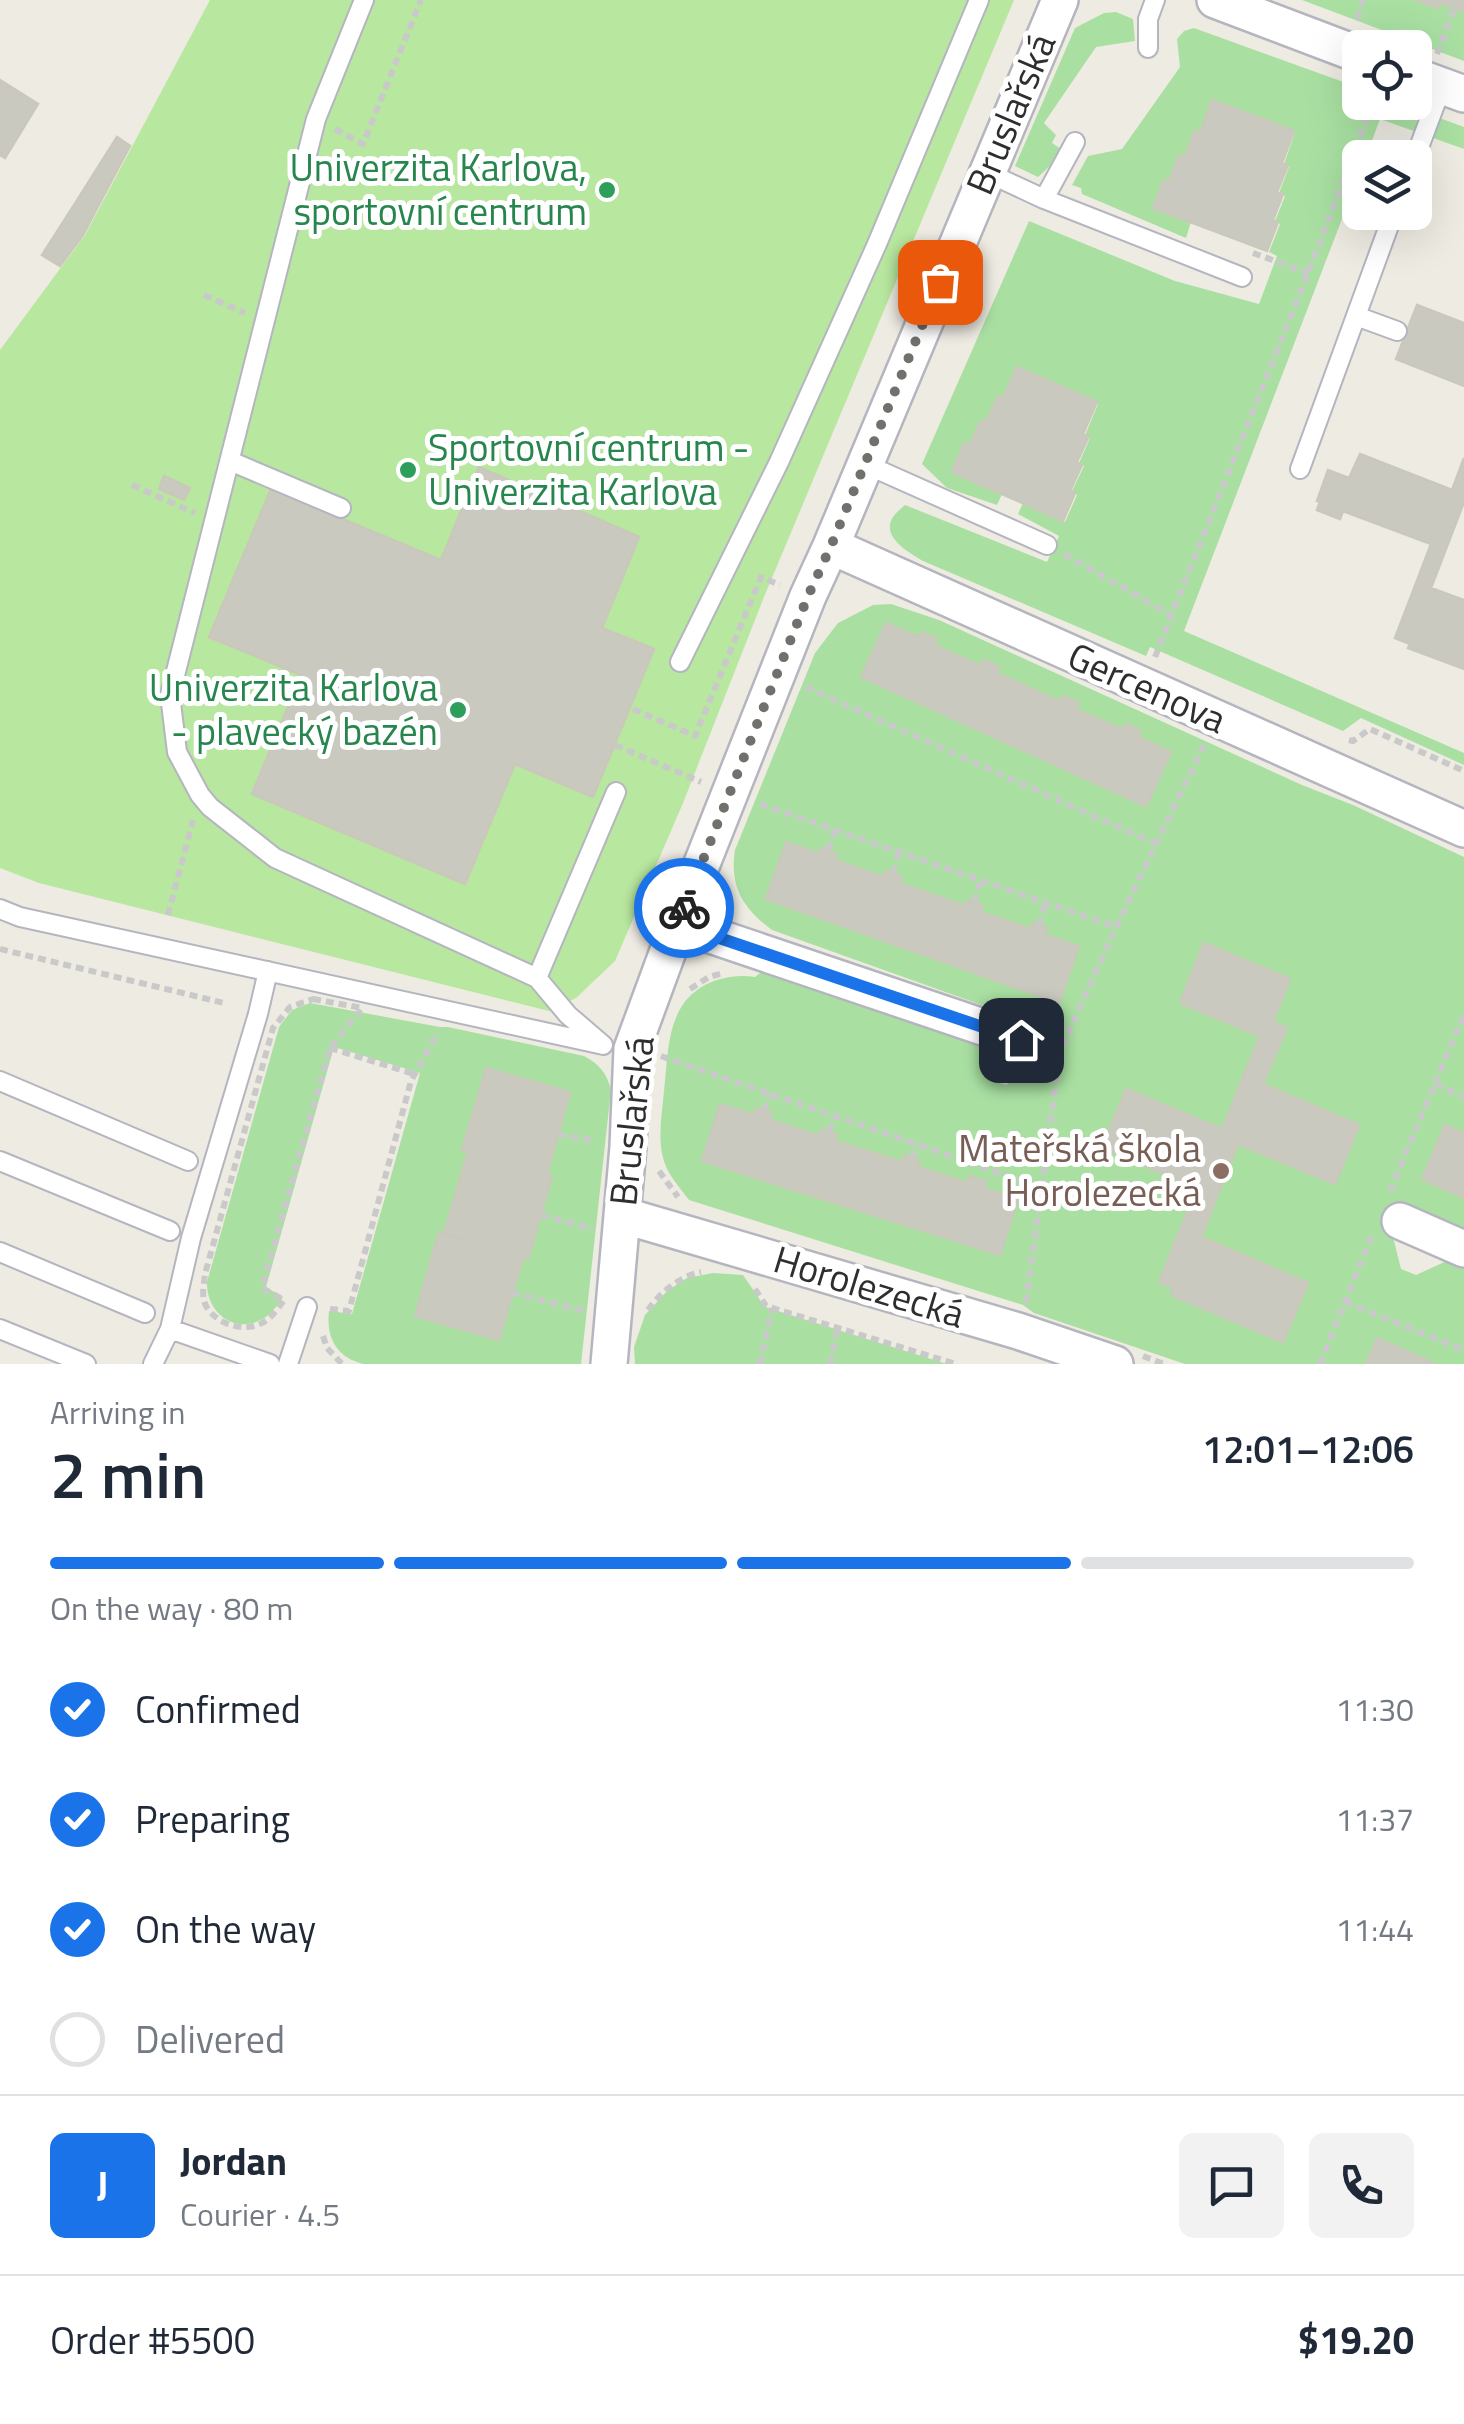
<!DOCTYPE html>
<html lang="en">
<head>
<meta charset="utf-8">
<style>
	body { margin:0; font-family:"Titillium Web",sans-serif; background:#f2f2f3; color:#1f2937; height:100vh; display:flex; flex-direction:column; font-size:38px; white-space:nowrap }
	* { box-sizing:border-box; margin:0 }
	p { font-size:32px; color:#747a83 }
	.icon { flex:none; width:55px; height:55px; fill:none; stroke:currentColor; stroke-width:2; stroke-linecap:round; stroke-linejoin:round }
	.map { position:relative; height:1364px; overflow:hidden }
	.panel { display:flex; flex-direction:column; background:#fff; flex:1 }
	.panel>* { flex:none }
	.fabs { position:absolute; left:1342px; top:30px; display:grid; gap:20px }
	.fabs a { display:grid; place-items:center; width:90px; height:90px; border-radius:15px; background:#fff; box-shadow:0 10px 40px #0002; font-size:50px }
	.pin { position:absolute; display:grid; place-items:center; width:85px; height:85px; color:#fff; margin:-42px; border-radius:20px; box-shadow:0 5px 15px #0006 }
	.courier { position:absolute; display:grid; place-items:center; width:100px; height:100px; margin:-50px; border:8px solid #1a73e8; border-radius:50%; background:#fff; color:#222; box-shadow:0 2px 12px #0007 }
	.headline em { font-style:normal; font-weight:600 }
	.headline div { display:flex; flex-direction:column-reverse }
	.headline { display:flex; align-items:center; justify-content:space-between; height:170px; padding:0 50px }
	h1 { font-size:65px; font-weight:600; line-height:75px }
	.bar { display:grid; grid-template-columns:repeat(4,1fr); gap:15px 10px; align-content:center; height:120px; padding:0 50px }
	.bar i { height:12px; border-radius:8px; background:#e0e1e3 }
	.bar .current { background:#1a73e8 }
	.bar p { grid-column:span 4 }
	.line { display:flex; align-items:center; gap:25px; padding:0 50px; border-top:2px solid #e0e1e3 }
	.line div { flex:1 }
	.round { display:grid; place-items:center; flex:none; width:105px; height:105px; border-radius:15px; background:#f2f2f3 }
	ol { padding:0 50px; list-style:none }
	li { display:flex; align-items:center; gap:30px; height:110px }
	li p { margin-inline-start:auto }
	li .icon { padding:10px; border-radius:50%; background:#1a73e8; color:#fff; stroke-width:4 }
	li:last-child { color:#747a83 }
	li i { width:55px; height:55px; border:5px solid #e0e1e3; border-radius:50% }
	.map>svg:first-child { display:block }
	.green { fill:#a9e0a2; fill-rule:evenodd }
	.pitch { fill:#b8e79f }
	.building { fill:#cac9c0; stroke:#cac8bb; stroke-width:2.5 }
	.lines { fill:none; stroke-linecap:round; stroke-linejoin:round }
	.lane-casing { stroke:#b5b5c0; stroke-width:22 }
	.street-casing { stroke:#b5b5c0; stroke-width:40 }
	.path { stroke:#c9c9c9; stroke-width:6; stroke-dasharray:8 5; stroke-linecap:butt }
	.lane { stroke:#fff; stroke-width:18 }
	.street { stroke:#fff; stroke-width:35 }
	.done { stroke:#71706d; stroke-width:10; stroke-dasharray:0 18 }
	.route { stroke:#1a73e8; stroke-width:12 }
	.leisure-dot { fill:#2e9e5b; stroke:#fff; stroke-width:4 }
	.education-dot { fill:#8d6e63; stroke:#fff; stroke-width:4 }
	.labels { text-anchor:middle; stroke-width:10; stroke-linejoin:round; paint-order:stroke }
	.street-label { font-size:38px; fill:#2e2e2e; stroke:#fff }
	.leisure-label { font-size:38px; fill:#27864d; stroke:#fff; text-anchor:end }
	.education-label { font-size:38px; fill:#785e54; stroke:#fff; text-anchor:end }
</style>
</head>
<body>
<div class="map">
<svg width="1464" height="1364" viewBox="0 0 1464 1364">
	<rect width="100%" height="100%" fill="#eeebe2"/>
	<path class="green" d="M1302,0H1416L1438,8L1440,3L1464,12V61Z
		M1116,12L1133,19L1135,41L1096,47L1044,123L1056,135L1052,143L1061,149L1051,165L1038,177L1015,166L1075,28L1104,13Z
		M1194,28L1360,88V102L1399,103L1464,127V149L1380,119L1366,157L1360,158V172L1184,631L1464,753V765L1361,718L1343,731L1150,647L1146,656L923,561C910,553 880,537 893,517C896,512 901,509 905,505L1047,562L1059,536L1018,514L1023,503L1065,522L1077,495L1072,491L1084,466L1079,463L1090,438L1085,435L1098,404L1019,368L1005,399L971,447L966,445L1002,494L997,505L947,488L922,464L1029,221L1175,281L1259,304L1277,256L1269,252L1280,224L1275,221L1285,196L1279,193L1289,167L1284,164L1295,132L1214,102L1202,134L1197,132L1187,158L1171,183L1166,181L1156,208L1191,222L1186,238L1082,194L1081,188L1072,185L1088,156L1122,149L1180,67L1177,39L1184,31Z
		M891,604L939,620L1302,785L1353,805L1464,857V1234L1392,1233L1401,1269L1416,1275L1451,1259L1464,1265V1364H1185L1034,1313L1023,1305L689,1200C680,1188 668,1175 664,1161C657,1139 662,1114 664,1091C669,1046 666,997 717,980C731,976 741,975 755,977L764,970L978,1044L991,1080L1006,1085L1037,1064L1049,1029L772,930C744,909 729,887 735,850L815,653L838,623L873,605ZM886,624L919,638L922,632L936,639L934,645L981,666L984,660L999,666L997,673L1060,702L1064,696L1078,702L1076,709L1123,730L1126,724L1140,731L1138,737L1171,753L1147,805L862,677ZM786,843L819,854L822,848L836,853L835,860L883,877L886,871L901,876L899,883L965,906L968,900L983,905L981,912L1030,929L1033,923L1047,928L1045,935L1079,946L1059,1002ZM1205,943L1290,979L1273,1022L1286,1029L1263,1084L1359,1125L1334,1184L1238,1144L1201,1237L1308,1283L1283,1341L1172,1295L1174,1288L1159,1282L1197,1188L1102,1148L1126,1089L1222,1129L1260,1036L1180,1003ZM720,1105L754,1115L756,1109L772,1113L770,1120L819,1136L822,1129L837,1134L835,1141L902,1162L905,1156L920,1161L918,1167L1017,1199L1000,1254L702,1161Z
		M310,1003L440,1027H448L584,1056C599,1064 607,1073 611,1090L581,1364H363C336,1357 326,1338 329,1311L352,1314L420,1073L334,1047L266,1287L283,1297C279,1304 273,1311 267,1316C239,1337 206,1315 207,1282L279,1027L292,1010ZM486,1068L570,1092L547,1174L552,1176L528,1258L523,1257L499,1340L415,1316L439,1233L444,1234L468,1151L463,1149Z
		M713,1273L743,1275L765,1307L947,1364H635L634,1347L645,1315L667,1291L687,1278Z"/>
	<path class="pitch" d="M210,0H1014L764,597L683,803L615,961L576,998L549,1011L39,883L0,868V350L85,235Z"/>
	<path class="building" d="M1416,0H1464V12L1440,3L1438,8Z
		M0,80L38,104L5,158L0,155Z
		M1212,100L1294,131L1282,163L1288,165L1277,192L1283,194L1273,220L1278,222L1267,251L1153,208L1164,180L1169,182L1179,155L1185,157L1195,130L1200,133Z
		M117,137L130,146L94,214L76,202Z
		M76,202L94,214L83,235L60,266L42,255Z
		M1417,305L1464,323V386L1396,359Z
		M1017,367L1097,402L1083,434L1089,436L1077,462L1082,465L1070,491L1075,493L1063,521L952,472L964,443L969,446L981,420L986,422L998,396L1003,398Z
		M1360,454L1452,490L1464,458V502L1431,588L1464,600V669L1408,648L1410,644L1395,638L1431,544L1343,511L1340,519L1317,510L1320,502L1317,501L1328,470L1349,478Z
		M479,467L639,537L602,628L654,649L593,797L515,764L465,884L252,794L301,675L209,637L271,489L441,560Z
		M164,476L190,488L184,500L159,489Z
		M886,623L919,638L921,632L937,639L934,645L981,666L984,660L999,667L997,673L1060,702L1063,696L1079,703L1076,709L1123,730L1126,724L1141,731L1138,737L1171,752L1146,806L861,677Z
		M786,842L819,854L821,848L828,850L837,854L835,860L883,877L885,871L902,876L899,883L965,906L967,900L983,905L981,912L1030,929L1032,923L1048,928L1045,935L1079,946L1059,1003L766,899Z
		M1204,943L1290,979L1273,1022L1287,1028L1263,1084L1359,1125L1335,1184L1238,1144L1201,1237L1308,1283L1283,1342L1171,1295L1174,1288L1159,1282L1197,1188L1102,1148L1126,1089L1222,1129L1260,1036L1180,1003Z
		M486,1068L570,1092L547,1174L552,1176L528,1259L444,1234L468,1151L462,1150Z
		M720,1104L754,1115L756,1108L772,1113L770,1120L819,1136L821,1129L837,1134L835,1141L902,1162L904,1155L920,1161L918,1167L967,1183L969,1176L986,1181L984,1188L1018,1199L1000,1255L702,1161Z
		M1445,1125L1464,1133V1198L1422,1179Z
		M439,1232L523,1257L499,1340L415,1316Z
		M1377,1338L1435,1364H1366Z"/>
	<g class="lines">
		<defs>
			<path id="lane" d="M364,0L316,119L170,695L177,752L200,795L210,807L275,858L537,978L568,1015L603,1045
				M1148,48V19L1155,0
				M1415,158L1442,86
				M986,172L1044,199L1242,277
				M1044,199L1075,142
				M1356,316L1397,331
				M230,461L341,508
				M865,464L1047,545
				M1300,469L1394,212
				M680,662L779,462L877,244L979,0
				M0,909L20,917L599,1044
				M268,971L258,1014L191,1238L170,1329L270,1364
				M537,978L616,792
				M0,1081L188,1161
				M0,1161L170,1231
				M0,1252L145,1313
				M0,1329L86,1364
				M153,1364L170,1329
				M288,1364L307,1307"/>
			<path id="street" d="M1215,0L1360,55
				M1415,76L1464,94
				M831,546L1464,829
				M678,924L1021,1040
				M622,1215L1018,1331L1115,1364
				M1400,1221L1464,1249
				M609,1364L628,1147L632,1049L678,924L808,596L831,546L1060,0"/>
		</defs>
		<use href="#lane" class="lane-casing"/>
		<use href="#street" class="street-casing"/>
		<path class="path" d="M1357,19L1363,0
			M1437,54L1454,9
			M335,129L363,144L421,0
			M1253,253L1308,273
			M204,295L245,313
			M132,485L195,513
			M1064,554L1171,615
			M1155,657L1308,273L1373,102
			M806,687L1156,844
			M633,709L695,736L761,577L780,585
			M1349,740L1353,741L1370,729L1464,771
			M615,745L701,782
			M760,804L1116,927
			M828,850L835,830
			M893,873L899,852
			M974,902L981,880
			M168,915L193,820
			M1039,925L1046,902
			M0,949L224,1003
			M690,989L709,977L723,973
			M313,999L362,1008L330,1048L262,1288L284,1300C278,1308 272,1318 262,1323C244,1333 216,1324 206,1306C201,1296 204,1284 205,1274L273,1028L290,1007Z
			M330,1048L414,1074
			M661,1056L1043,1188
			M1435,1084L1464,1097
			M764,1111L769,1093
			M829,1131L835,1116
			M558,1134L596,1141
			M912,1158L917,1144
			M659,1171L678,1197
			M1390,1191L1464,1014
			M541,1215L593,1229
			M755,1289L766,1306L956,1364
			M512,1293L584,1311
			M1345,1302L1464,1350
			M1026,1303L1060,1052L1116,927L1204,745
			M330,1309L349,1311L411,1081L438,1032
			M648,1310C660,1292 681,1276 701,1272
			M323,1336L327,1348L342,1364
			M1143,1356L1164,1364
			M760,1364L772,1308
			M830,1364L838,1328
			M1320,1364L1372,1235"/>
		<use href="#lane" class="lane"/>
		<use href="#street" class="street"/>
	</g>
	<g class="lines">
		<path class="done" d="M684,908L808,596L831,546L940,282"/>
		<path class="route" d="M684,908L678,924L1021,1040"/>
	</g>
	<g class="leisure-dot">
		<circle cx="607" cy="190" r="10"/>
		<circle cx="408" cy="470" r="10"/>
		<circle cx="458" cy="710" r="10"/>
	</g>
	<circle class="education-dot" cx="1221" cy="1171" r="10"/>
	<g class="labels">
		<g class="street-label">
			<text transform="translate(1011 114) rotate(-67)" y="13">Bruslařská</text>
			<text transform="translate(1147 688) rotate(24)" y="13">Gercenova</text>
			<text transform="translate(632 1121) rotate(-84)" y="13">Bruslařská</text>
			<text transform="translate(869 1287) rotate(17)" y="13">Horolezecká</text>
		</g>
		<g class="leisure-label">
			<text x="587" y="181">Univerzita Karlova,<tspan x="587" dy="44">sportovní centrum</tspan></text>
			<text x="428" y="461" text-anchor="start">Sportovní centrum -<tspan x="428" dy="44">Univerzita Karlova</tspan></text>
			<text x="438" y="701">Univerzita Karlova<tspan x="438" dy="44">- plavecký bazén</tspan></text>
		</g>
		<g class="education-label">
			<text x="1201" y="1162">Mateřská škola<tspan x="1201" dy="44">Horolezecká</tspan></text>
		</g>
	</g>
</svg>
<div class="fabs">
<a><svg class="icon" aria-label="locate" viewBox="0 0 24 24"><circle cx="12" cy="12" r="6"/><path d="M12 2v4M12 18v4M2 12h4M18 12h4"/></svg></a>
<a><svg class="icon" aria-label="layers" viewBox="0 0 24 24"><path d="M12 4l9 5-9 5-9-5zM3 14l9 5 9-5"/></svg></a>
</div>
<div class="pin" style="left:940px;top:282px;background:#ea580c"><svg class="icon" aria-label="bag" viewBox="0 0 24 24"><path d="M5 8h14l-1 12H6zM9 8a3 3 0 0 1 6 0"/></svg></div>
<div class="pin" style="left:1021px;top:1040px;background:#1f2937"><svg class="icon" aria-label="home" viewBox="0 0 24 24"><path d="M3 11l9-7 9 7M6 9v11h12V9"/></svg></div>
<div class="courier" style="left:684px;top:908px"><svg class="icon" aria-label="bike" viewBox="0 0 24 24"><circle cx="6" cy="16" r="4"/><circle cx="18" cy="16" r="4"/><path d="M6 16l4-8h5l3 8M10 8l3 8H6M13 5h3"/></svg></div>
</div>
<section class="panel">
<div class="headline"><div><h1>2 min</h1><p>Arriving in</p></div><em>12:01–12:06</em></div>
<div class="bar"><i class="current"></i><i class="current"></i><i class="current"></i><i></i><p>On the way · 80 m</p></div>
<ol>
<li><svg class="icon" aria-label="check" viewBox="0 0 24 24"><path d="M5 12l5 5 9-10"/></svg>Confirmed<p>11:30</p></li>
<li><svg class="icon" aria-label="check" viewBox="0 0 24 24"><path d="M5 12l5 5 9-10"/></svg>Preparing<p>11:37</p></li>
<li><svg class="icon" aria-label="check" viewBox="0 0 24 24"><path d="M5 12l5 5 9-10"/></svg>On the way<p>11:44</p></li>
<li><i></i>Delivered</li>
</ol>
<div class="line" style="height:180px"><b class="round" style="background:#1a73e8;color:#fff">J</b><div><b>Jordan</b><p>Courier · 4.5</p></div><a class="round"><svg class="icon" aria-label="chat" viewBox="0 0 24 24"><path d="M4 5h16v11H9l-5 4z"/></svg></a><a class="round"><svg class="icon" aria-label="phone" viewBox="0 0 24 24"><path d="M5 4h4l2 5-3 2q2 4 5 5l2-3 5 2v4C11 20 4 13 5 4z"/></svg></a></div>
<div class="line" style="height:130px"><div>Order #5500</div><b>$19.20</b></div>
</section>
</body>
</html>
